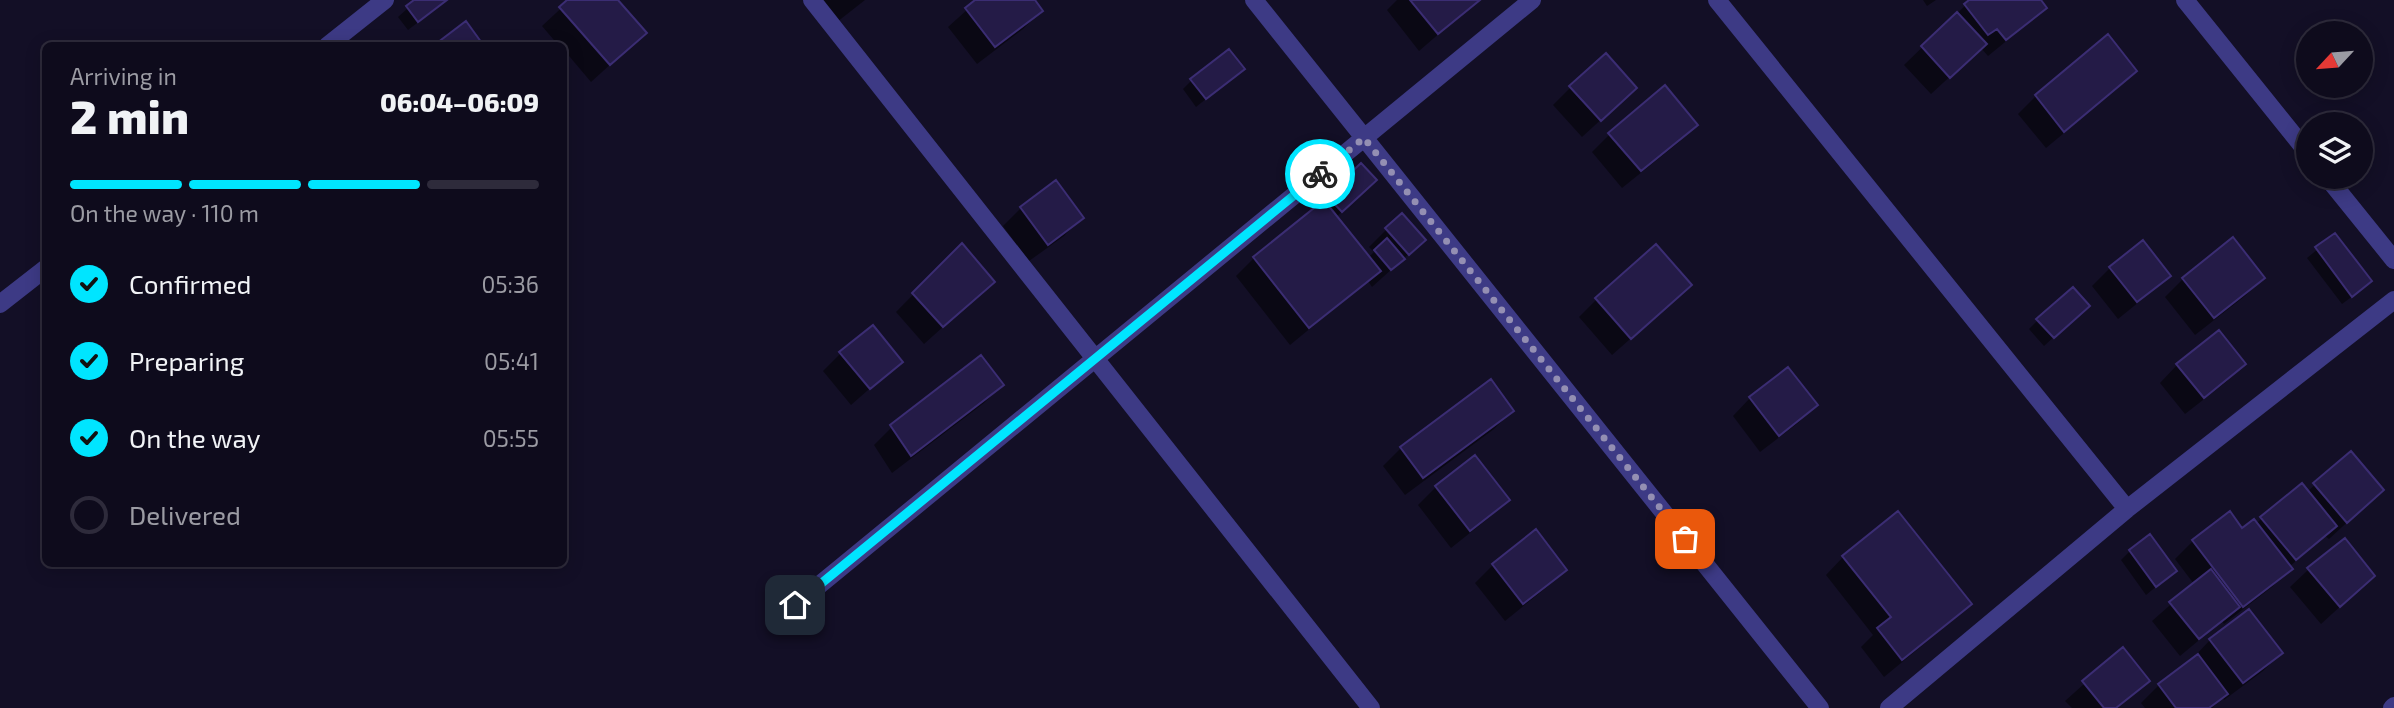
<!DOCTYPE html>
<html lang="en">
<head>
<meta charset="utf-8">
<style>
	body { margin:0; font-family:"Exo 2",sans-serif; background:#1c1929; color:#f1f3f6; height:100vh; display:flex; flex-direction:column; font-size:26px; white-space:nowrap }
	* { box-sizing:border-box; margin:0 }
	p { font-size:23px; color:#9b9ba3 }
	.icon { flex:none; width:38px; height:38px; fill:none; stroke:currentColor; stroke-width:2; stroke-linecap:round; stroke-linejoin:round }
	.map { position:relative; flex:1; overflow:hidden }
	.details { position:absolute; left:42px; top:42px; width:525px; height:525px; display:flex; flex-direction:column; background:#0e0b1c; border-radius:10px; box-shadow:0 4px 18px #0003,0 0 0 2px #2e2b3b }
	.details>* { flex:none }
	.needle { width:46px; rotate:244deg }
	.fabs { position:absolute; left:2296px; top:21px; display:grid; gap:14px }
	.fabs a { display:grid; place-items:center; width:77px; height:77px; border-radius:50%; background:#0e0b1c; box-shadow:0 4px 18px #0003,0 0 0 2px #2e2b3b; font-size:35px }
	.pin { position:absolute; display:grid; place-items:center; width:60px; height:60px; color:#fff; margin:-30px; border-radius:14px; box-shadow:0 4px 10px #0006 }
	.courier { position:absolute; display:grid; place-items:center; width:70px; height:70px; margin:-35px; border:5px solid #00e5ff; border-radius:50%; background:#fff; color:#222; box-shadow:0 2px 9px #0007 }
	.summary em { font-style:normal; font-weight:800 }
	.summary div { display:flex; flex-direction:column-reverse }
	.summary { display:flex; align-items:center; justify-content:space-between; height:119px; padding:0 28px }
	h1 { font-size:46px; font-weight:800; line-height:52px }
	.bar { display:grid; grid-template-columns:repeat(4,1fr); gap:10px 7px; align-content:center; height:84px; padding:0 28px }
	.bar i { height:9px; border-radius:5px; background:#2e2b3b }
	.bar .current { background:#00e5ff }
	.bar p { grid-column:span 4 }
	ol { padding:0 28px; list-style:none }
	li { display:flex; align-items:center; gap:21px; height:77px }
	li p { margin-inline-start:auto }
	li .icon { padding:7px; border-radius:50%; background:#00e5ff; color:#111; stroke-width:4 }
	li:last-child { color:#9b9ba3 }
	li i { width:38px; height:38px; border:4px solid #2e2b3b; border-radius:50% }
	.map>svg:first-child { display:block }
	.shadow { fill:#0007 }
	.building { fill:#241b47; stroke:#3b2d73; stroke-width:2 }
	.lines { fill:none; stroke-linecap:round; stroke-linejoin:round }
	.minor { stroke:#3d3a85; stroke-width:18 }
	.done { stroke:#948fb3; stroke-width:7; stroke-dasharray:0 12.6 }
	.route { stroke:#00e5ff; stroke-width:9 }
</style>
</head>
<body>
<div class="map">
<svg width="2394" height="708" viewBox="0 0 2394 708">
	<rect width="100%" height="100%" fill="#130f26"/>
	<path class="shadow" d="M417,0H447L408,30L398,17Z
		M570,0H616L645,33L591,82L564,50V46H559L542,26Z
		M820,0H865L837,22Z
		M978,0H1032L1041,11L1023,29L977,64L948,27Z
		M1397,0H1478L1419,51L1387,10Z
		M1923,0H1936L1927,6Z
		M1971,0H2038L2044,8L2026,25L1988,56L1981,48L1931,94L1904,65Z
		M2108,37L2135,71L2117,89L2046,148L2018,114L2036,96Z
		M1243,69L1196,107L1183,89L1192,80Z
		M1571,87L1617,105L1582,137L1553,105Z
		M1695,125L1678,143L1622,188L1592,152L1610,134Z
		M1361,166L1357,198L1336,217L1368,258L1374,252L1369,247L1387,229L1424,240L1372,287L1368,281L1290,345L1236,276L1254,258L1321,204Z
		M1021,208L1081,218L1064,236L1029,261L1003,226Z
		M2335,235L2361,290L2342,304L2307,258Z
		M962,245L993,282L924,344L896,312Z
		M2110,268L2168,275L2150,293L2118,319L2092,286Z
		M2263,278L2245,296L2195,335L2165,297L2183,279Z
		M1597,299L1672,302L1612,355L1579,317Z
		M2078,315L2044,346L2029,329L2038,320Z
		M841,353L900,362L851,405L823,371Z
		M2244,364L2226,382L2185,414L2160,383L2177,365Z
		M1002,385L984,403L892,473L874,445L892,427Z
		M1750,398L1816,405L1798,423L1760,452L1733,416Z
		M1512,411L1494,429L1405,495L1383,466L1401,448Z
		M2350,453L2382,490L2329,539L2325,536L2289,567L2290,569L2272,587L2224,624L2222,621L2180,656L2152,621L2194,584L2175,559L2193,541L2242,530L2256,524L2262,518L2307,492Z
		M1436,487L1508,499L1490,517L1451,548L1418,505Z
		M2344,540L2355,593L2321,624L2290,587L2308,570Z
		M2130,551L2175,571L2146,595L2121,560Z
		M1843,557L1970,604L1952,621L1884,677L1861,647L1873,635L1826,575Z
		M1493,565L1565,570L1547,587L1505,621L1475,583Z
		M2210,640L2281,653L2263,671L2224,700L2222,697L2212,708H2145L2141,703L2159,685L2194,660L2193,658Z
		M2122,650L2147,681L2118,708H2072L2065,701Z"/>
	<path class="building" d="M414,0H447L418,22L406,6Z
		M567,0H618L647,33L610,65L559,7Z
		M975,0H1035L1043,11L995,47L965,8Z
		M1410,0H1480L1438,34Z
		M1969,0H2041L2047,8L2006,40L1997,29L1988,35L1964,4Z
		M1957,12L1987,44L1950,78L1921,46Z
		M466,21L484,46H433Z
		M2108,34L2137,71L2064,132L2035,95Z
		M1229,49L1245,69L1206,99L1190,79Z
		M1606,53L1637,88L1601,121L1569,86Z
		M1665,85L1698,125L1641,171L1608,133Z
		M1361,163L1377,180L1342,212L1327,196Z
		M1056,180L1084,218L1048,245L1020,207Z
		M1324,200L1381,271L1309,328L1253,257Z
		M1402,213L1426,240L1409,255L1385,228Z
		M2335,233L2372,281L2352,297L2315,247Z
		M2233,237L2265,278L2214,318L2182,278Z
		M1387,238L1405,259L1391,270L1374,250Z
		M2143,240L2171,276L2137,302L2109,267Z
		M962,243L995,282L943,327L912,293Z
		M1656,244L1692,285L1631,339L1595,298Z
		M2073,287L2090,306L2054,338L2036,319Z
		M873,325L903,362L870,389L839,352Z
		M2219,330L2246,364L2204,398L2176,364Z
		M981,355L1004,385L911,456L890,425Z
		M1788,367L1818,405L1779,436L1749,397Z
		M1491,379L1514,411L1423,478L1400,447Z
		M2351,451L2384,490L2347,523L2313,483Z
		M1475,455L1510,500L1470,531L1435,486Z
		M2302,483L2337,526L2296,560L2260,517Z
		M1898,511L1972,604L1902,660L1877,628L1891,617L1842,556Z
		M2230,511L2242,528L2254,519L2293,569L2243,607L2192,540Z
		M1536,529L1567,570L1523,604L1492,564Z
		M2150,534L2177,571L2156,587L2129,550Z
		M2345,538L2375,576L2340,607L2307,568Z
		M2211,569L2240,607L2199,639L2169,602Z
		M2249,609L2283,653L2243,683L2209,639Z
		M2123,647L2150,681L2116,708H2104L2082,681Z
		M2198,654L2228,694L2209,708H2176L2158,684Z"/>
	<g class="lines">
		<path class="minor" d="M812,0L1371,708
			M1254,0L1820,708
			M1717,0L2127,509
			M2185,0L2308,153
			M327,46L385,0
			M2327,177L2394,260
			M0,304L46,268
			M795,605L1532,0
			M1889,708L2127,509L2394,300
			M2392,708L2394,706"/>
	</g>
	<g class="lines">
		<path class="done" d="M1320,174L1364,138L1685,539"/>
		<path class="route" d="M795,605L1320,174"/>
	</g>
</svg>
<div class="fabs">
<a><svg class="needle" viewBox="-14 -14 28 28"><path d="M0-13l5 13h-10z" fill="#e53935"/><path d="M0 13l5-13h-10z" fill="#9b9ba3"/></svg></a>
<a><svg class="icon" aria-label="layers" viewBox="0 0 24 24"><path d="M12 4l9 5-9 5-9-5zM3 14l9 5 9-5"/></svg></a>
</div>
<div class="pin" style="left:1685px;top:539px;background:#ea580c"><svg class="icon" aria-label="bag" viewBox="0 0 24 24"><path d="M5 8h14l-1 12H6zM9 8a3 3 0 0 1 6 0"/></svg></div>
<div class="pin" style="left:795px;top:605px;background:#1f2937"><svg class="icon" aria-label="home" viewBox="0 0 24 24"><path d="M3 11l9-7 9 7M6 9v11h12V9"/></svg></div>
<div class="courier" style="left:1320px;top:174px"><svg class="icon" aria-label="bike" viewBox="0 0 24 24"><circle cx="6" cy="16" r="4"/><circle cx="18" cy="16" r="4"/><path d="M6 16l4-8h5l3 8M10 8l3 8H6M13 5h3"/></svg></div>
<section class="details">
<div class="summary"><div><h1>2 min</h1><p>Arriving in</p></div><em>06:04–06:09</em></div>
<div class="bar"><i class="current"></i><i class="current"></i><i class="current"></i><i></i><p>On the way · 110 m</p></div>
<ol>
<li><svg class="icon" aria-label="check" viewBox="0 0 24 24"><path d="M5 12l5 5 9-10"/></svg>Confirmed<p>05:36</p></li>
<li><svg class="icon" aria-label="check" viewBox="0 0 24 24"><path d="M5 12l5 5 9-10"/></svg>Preparing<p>05:41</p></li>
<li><svg class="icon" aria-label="check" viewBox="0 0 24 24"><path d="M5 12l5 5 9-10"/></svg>On the way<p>05:55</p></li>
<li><i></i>Delivered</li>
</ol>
</section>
</div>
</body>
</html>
